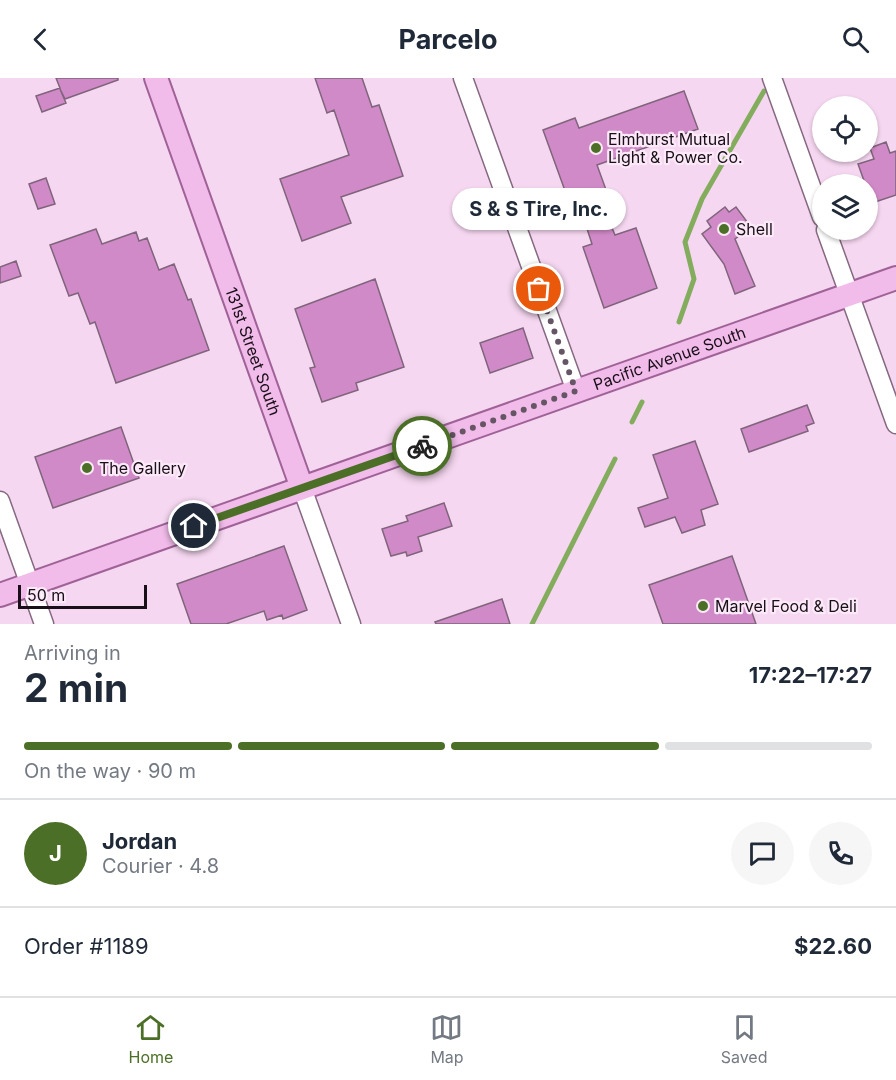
<!DOCTYPE html>
<html lang="en">
<head>
<meta charset="utf-8">
<style>
	body { margin:0; font-family:Inter,sans-serif; background:#f6f6f7; color:#1f2937; height:100vh; display:flex; flex-direction:column; font-size:22px; white-space:nowrap }
	* { box-sizing:border-box; margin:0 }
	p { font-size:20px; color:#747a83 }
	.icon { flex:none; width:33px; height:33px; fill:none; stroke:currentColor; stroke-width:2; stroke-linecap:round; stroke-linejoin:round }
	.map { position:relative; height:546px; overflow:hidden }
	.sheet { display:flex; flex-direction:column; background:#fff; flex:1 }
	.sheet>* { flex:none }
	.fabs { position:absolute; left:812px; top:18px; display:grid; gap:12px }
	.fabs a { display:grid; place-items:center; width:66px; height:66px; border-radius:50%; background:#fff; box-shadow:0 2px 4px #0004; font-size:30px }
	.scale { position:absolute; left:18px; bottom:15px; width:129px; box-sizing:border-box; padding-left:6px; border:3px solid #190f18; border-top:0; font-size:16px; line-height:21px; white-space:nowrap; color:#190f18; -webkit-text-stroke:4px #fce9f8; paint-order:stroke }
	.pin { position:absolute; display:grid; place-items:center; width:51px; height:51px; color:#fff; margin:-26px; border:3px solid #fff; border-radius:50%; box-shadow:0 2px 6px #0007 }
	.courier { position:absolute; display:grid; place-items:center; width:60px; height:60px; margin:-30px; border:4px solid #4c6f27; border-radius:50%; background:#fff; color:#222; box-shadow:0 2px 8px #0007 }
	.bubble { position:absolute; height:42px; border-radius:21px; background:#fff; box-shadow:0 2px 4px #0004; font-size:20px; font-weight:700; line-height:42px; text-align:center }
	.head em { font-style:normal; font-weight:700 }
	.head div { display:flex; flex-direction:column-reverse }
	.head { display:flex; align-items:center; justify-content:space-between; height:102px; padding:0 24px }
	h1 { font-size:39px; font-weight:700; line-height:45px }
	.bar { display:grid; grid-template-columns:repeat(4,1fr); gap:9px 6px; align-content:center; height:72px; padding:0 24px }
	.bar i { height:8px; border-radius:4px; background:#e0e1e3 }
	.bar .current { background:#4c6f27 }
	.bar p { grid-column:span 4 }
	.line { display:flex; align-items:center; gap:15px; padding:0 24px; border-top:2px solid #e0e1e3 }
	.line div { flex:1 }
	.round { display:grid; place-items:center; flex:none; width:63px; height:63px; border-radius:32px; background:#f6f6f7 }
	header { display:flex; justify-content:space-between; align-items:center; height:78px; padding:0 24px; background:#fff; font-size:27px; font-weight:700 }
	.tabs { display:flex; justify-content:space-around; align-items:center; height:84px; border-top:2px solid #e0e1e3; background:#fff; font-size:16px; color:#747a83 }
	.tabs a { display:grid; justify-items:center; gap:3px }
	.tabs .current { color:#4c6f27 }
	.map>svg:first-child { display:block }
	.lines { fill:none; stroke-linecap:round; stroke-linejoin:round }
	.stream { stroke:#83ad5d; stroke-width:5 }
	.building { fill:#d18ac8; stroke:#7f647b; stroke-width:1.5 }
	.minor-casing { stroke:#856980; stroke-width:21 }
	.major-casing { stroke:#9f6297; stroke-width:26 }
	.minor { stroke:#fff; stroke-width:18 }
	.major { stroke:#f1bbea; stroke-width:22 }
	.done { stroke:#665564; stroke-width:6; stroke-dasharray:0 10.8 }
	.route { stroke:#4c6f27; stroke-width:8 }
	.poi-dot { fill:#4c6f27; stroke:#fce9f8; stroke-width:2 }
	.labels { text-anchor:middle; stroke-width:4.5; stroke-linejoin:round; paint-order:stroke }
	.poi-label { font-size:16px; fill:#190f18; stroke:#fce9f8; text-anchor:start }
	.street-label { font-size:16px; fill:#190f18; stroke:#fce9f8 }
</style>
</head>
<body>
<header><svg class="icon" aria-label="back" viewBox="0 0 24 24"><path d="M15 5l-7 7 7 7"/></svg>Parcelo<svg class="icon" aria-label="search" viewBox="0 0 24 24"><circle cx="10" cy="10" r="6"/><path d="M15 15l6 6"/></svg></header>
<div class="map">
<svg width="896" height="546" viewBox="0 0 896 546">
	<rect width="100%" height="100%" fill="#f6d7f1"/>
	<g class="lines">
		<path class="stream" d="M679,244L694,201L685,164L702,121L764,13
			M632,344L642,324
			M532,546L615,381"/>
	</g>
	<path class="building" d="M56,0H118V2L65,21L60,11L66,25L42,34L36,18L60,10Z
		M315,0H362L372,29L379,27L403,98L341,119L351,145L302,163L280,101L349,77L334,32L327,35Z
		M684,13L698,51L597,87L609,120L606,121L609,131L605,133L615,157L636,150L657,210L604,230L583,169L592,166L580,129L572,132L543,52L575,40L579,50Z
		M886,64L890,75L896,73V117L872,125L858,86L874,81L870,70Z
		M46,100L55,126L38,131L29,106Z
		M725,129L729,134L736,129L751,149L735,161L755,208L735,216L724,186L702,156L711,149L707,143Z
		M96,151L102,166L136,154L139,163L147,160L159,192L174,186L188,222L191,221L209,272L116,305L95,244L90,246L78,215L69,218L50,167Z
		M16,183L21,198L0,205V189Z
		M375,201L404,289L356,305L358,312L322,324L310,290L315,289L295,231Z
		M523,250L533,280L490,295L480,265Z
		M807,327L814,345L806,348L808,353L749,374L741,351Z
		M121,349L139,400L53,430L35,379Z
		M695,363L718,426L701,432L705,447L682,455L675,439L645,449L638,430L668,420L653,377Z
		M444,425L452,448L418,459L422,473L407,478L406,474L391,478L382,451L408,443L406,438Z
		M284,468L307,532L283,541L282,537L267,542L264,533L226,546H191L177,506Z
		M732,478L756,546H663L649,507Z
		M502,521L510,546H436L435,544Z"/>
	<g class="lines">
		<defs>
			<path id="minor" d="M463,0L576,313
				M772,0L822,139
				M826,152L896,346
				M302,410L351,546
				M0,423L44,546"/>
			<g id="major">
				<path id="s1" d="M156,0L302,410"/>
				<path id="s2" d="M0,517L896,200"/>
			</g>
		</defs>
		<use href="#minor" class="minor-casing"/>
		<use href="#major" class="major-casing"/>
		<use href="#minor" class="minor"/>
		<use href="#major" class="major"/>
	</g>
	<g class="lines">
		<path class="done" d="M422,368L576,313L539,211"/>
		<path class="route" d="M194,448L422,368"/>
	</g>
	<g class="poi-dot">
		<circle cx="596" cy="70" r="6"/>
		<circle cx="724" cy="151" r="6"/>
		<circle cx="87" cy="390" r="6"/>
		<circle cx="703" cy="528" r="6"/>
	</g>
	<g class="labels">
		<g class="poi-label">
			<text x="608" y="67">Elmhurst Mutual<tspan x="608" dy="18">Light &amp; Power Co.</tspan></text>
			<text x="736" y="157">Shell</text>
			<text x="99" y="396">The Gallery</text>
			<text x="715" y="534">Marvel Food &amp; Deli</text>
		</g>
		<g class="street-label">
			<text dy="6" stroke="none"><textPath href="#s1" startOffset="290">131st Street South</textPath></text>
			<text dy="6" stroke="none"><textPath href="#s2" startOffset="710">Pacific Avenue South</textPath></text>
		</g>
	</g>
</svg>
<div class="fabs">
<a><svg class="icon" aria-label="locate" viewBox="0 0 24 24"><circle cx="12" cy="12" r="6"/><path d="M12 2v4M12 18v4M2 12h4M18 12h4"/></svg></a>
<a><svg class="icon" aria-label="layers" viewBox="0 0 24 24"><path d="M12 4l9 5-9 5-9-5zM3 14l9 5 9-5"/></svg></a>
</div>
<div class="scale">50 m</div>
<div class="pin" style="left:539px;top:211px;background:#ea580c"><svg class="icon" aria-label="bag" viewBox="0 0 24 24"><path d="M5 8h14l-1 12H6zM9 8a3 3 0 0 1 6 0"/></svg></div>
<div class="pin" style="left:194px;top:448px;background:#1f2937"><svg class="icon" aria-label="home" viewBox="0 0 24 24"><path d="M3 11l9-7 9 7M6 9v11h12V9"/></svg></div>
<div class="courier" style="left:422px;top:368px"><svg class="icon" aria-label="bike" viewBox="0 0 24 24"><circle cx="6" cy="16" r="4"/><circle cx="18" cy="16" r="4"/><path d="M6 16l4-8h5l3 8M10 8l3 8H6M13 5h3"/></svg></div>
<div class="bubble" style="left:452px;top:110px;width:174px">S &amp; S Tire, Inc.</div>
</div>
<section class="sheet">
<div class="head"><div><h1>2 min</h1><p>Arriving in</p></div><em>17:22–17:27</em></div>
<div class="bar"><i class="current"></i><i class="current"></i><i class="current"></i><i></i><p>On the way · 90 m</p></div>
<div class="line" style="height:108px"><b class="round" style="background:#4c6f27;color:#fff">J</b><div><b>Jordan</b><p>Courier · 4.8</p></div><a class="round"><svg class="icon" aria-label="chat" viewBox="0 0 24 24"><path d="M4 5h16v11H9l-5 4z"/></svg></a><a class="round"><svg class="icon" aria-label="phone" viewBox="0 0 24 24"><path d="M5 4h4l2 5-3 2q2 4 5 5l2-3 5 2v4C11 20 4 13 5 4z"/></svg></a></div>
<div class="line" style="height:78px"><div>Order #1189</div><b>$22.60</b></div>
</section>
<nav class="tabs">
<a class="current"><svg class="icon" aria-label="home" viewBox="0 0 24 24"><path d="M3 11l9-7 9 7M6 9v11h12V9"/></svg>Home</a>
<a><svg class="icon" aria-label="map" viewBox="0 0 24 24"><path d="M3 6l6-2 6 2 6-2v14l-6 2-6-2-6 2zM9 4v14M15 6v14"/></svg>Map</a>
<a><svg class="icon" aria-label="saved" viewBox="0 0 24 24"><path d="M7 4h10v16l-5-4-5 4z"/></svg>Saved</a>
</nav>
</body>
</html>
